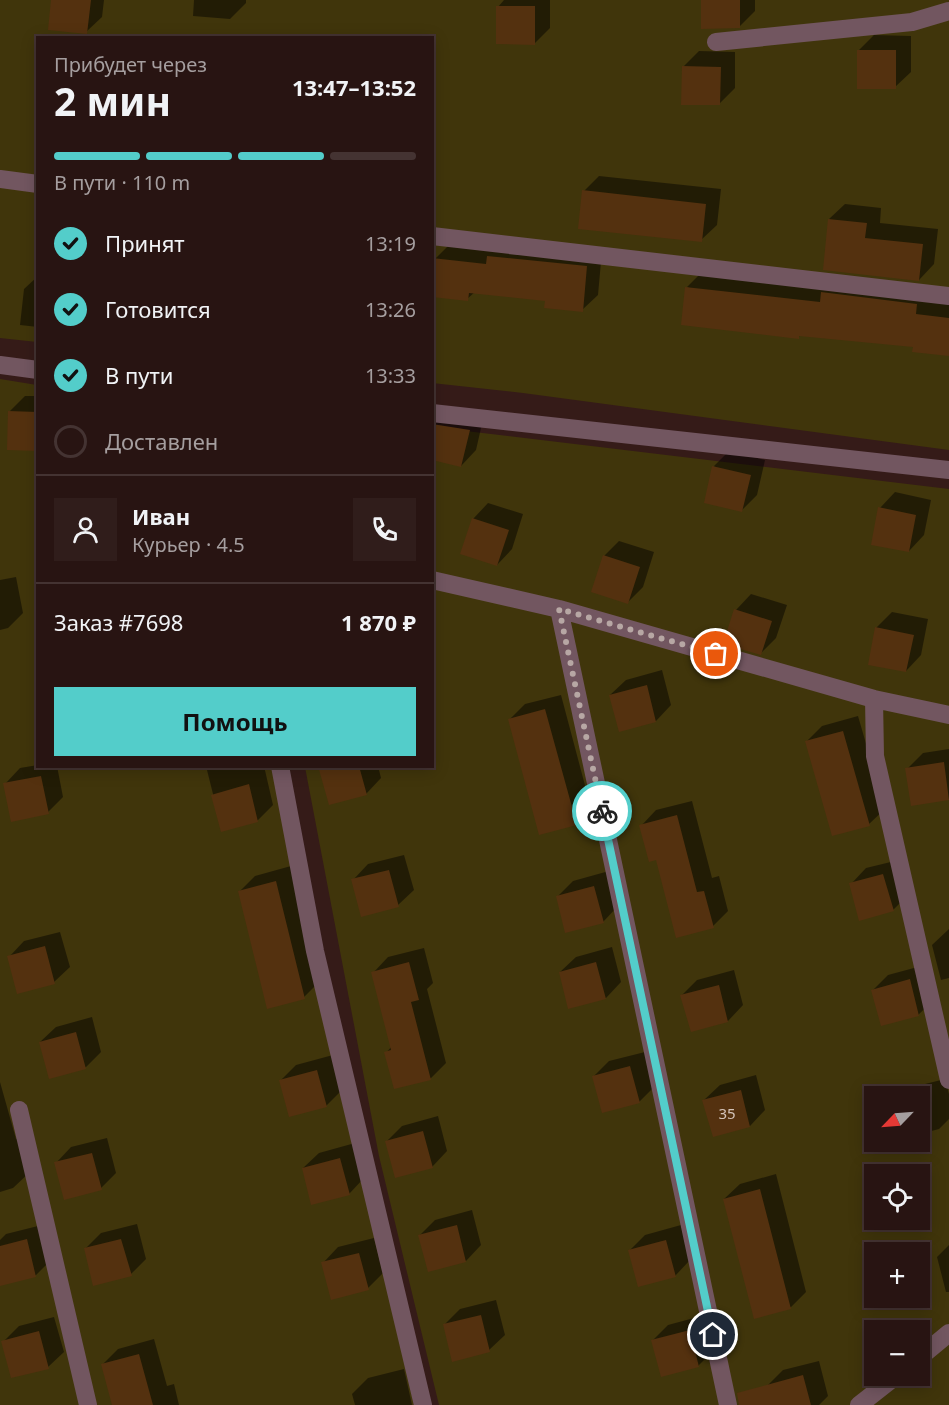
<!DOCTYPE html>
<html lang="ru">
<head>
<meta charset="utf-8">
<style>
	body { margin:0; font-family:"Noto Sans",sans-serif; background:#301d1b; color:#f1f3f6; height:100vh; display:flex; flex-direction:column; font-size:22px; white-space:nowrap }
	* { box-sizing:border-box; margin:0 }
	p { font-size:20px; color:#a59e9f }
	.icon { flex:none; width:33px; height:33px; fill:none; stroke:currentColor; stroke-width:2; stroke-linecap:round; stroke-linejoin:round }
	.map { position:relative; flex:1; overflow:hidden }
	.drawer { position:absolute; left:36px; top:36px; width:398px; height:732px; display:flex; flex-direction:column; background:#281412; border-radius:0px; box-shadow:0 3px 15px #0003,0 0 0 2px #443332 }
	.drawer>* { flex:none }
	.needle { width:39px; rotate:245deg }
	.buttons { position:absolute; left:864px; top:1086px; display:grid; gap:12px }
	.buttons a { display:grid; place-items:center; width:66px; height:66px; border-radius:0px; background:#281412; box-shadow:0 3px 15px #0003,0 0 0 2px #443332; font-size:30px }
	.pin { position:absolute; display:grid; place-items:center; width:51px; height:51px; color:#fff; margin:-26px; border:3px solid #fff; border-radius:50%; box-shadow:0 2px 6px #0007 }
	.courier { position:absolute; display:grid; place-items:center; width:60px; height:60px; margin:-30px; border:4px solid #53cdca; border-radius:50%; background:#fff; color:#222; box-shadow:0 2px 8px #0007 }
	.summary em { font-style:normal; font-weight:700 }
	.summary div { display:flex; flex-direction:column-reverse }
	.summary { display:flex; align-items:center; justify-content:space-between; height:102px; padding:0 18px }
	h1 { font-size:39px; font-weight:700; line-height:45px }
	.bar { display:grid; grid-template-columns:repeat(4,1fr); gap:9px 6px; align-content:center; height:72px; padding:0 18px }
	.bar i { height:8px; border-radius:4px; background:#443332 }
	.bar .active { background:#53cdca }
	.bar p { grid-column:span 4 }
	.line { display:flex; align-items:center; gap:15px; padding:0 18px; border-top:2px solid #443332 }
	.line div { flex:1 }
	.round { display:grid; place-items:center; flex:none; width:63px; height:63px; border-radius:0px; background:#301d1b }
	ol { padding:0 18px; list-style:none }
	li { display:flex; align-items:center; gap:18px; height:66px }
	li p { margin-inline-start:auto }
	li .icon { padding:6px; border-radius:50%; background:#53cdca; color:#111; stroke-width:4 }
	li:last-child { color:#a59e9f }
	li i { width:33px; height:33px; border:3px solid #443332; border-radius:50% }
	.button { display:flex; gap:12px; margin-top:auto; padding:12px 18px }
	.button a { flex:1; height:69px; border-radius:0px; background:#53cdca; color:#111; font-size:24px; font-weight:700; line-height:69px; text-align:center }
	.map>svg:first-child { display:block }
	.green { fill:#40350b; fill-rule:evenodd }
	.shadow { fill:#0007 }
	.building { fill:#54310f }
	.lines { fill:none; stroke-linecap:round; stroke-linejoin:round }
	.minor { stroke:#725660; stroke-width:18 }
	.done { stroke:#b7a7a4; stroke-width:6; stroke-dasharray:0 10.8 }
	.route { stroke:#53cdca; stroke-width:8 }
	.labels { text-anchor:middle; stroke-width:5; stroke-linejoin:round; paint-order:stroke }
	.number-label { font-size:15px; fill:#d3c2b8 }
</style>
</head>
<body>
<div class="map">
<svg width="949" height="1405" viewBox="0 0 949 1405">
	<rect width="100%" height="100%" fill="#351b18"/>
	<path class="green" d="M0,0H949V450L523,393L432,383V38H38L37,342L0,338Z
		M0,379L37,385L38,766L273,767L414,1405H0Z
		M432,427L949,489V1405H439L379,1156L305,767L432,766ZM874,1096H920V1142H874ZM874,1174H920V1220H874ZM874,1252H920V1298H874ZM874,1330H920V1376H874Z"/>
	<path class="shadow" d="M53,0H104L102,17L86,32Z
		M194,0H246V3L230,19L193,16Z
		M504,0H550V28L534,44L498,7Z
		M702,0H755V11L739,27Z
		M374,34L407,38H371Z
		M874,35L911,36V72L895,87L859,50Z
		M699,51L735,52V88L720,103L683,67Z
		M599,176L721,189L717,225L701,240L584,191Z
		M845,204L881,208L880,223L938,229L934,264L919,280L829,219Z
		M450,244L602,251L598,295L582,310L546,299L475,292L467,299L432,296L435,259Z
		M702,272L949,301V354L914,346L801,335L798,337L687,287Z
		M38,276V327L20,325L24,289Z
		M25,396H38V449L9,412Z
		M448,409L484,415L476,450L461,466L432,459L433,425Z
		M729,451L765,460L757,495L741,511L714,466Z
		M895,492L931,500L924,535L909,551L880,508Z
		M488,503L523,514L512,549L497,565L473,519Z
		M619,541L654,552L643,587L628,602L604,556Z
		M16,577L23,613L8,628L0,630V580Z
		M751,594L787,605L776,638L761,653L736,610Z
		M892,612L928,619L921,655L906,671L876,628Z
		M662,670L671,705L656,721L620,730L610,695L626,680Z
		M561,695L591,808L576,824L509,720L525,704Z
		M858,716L885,809L869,824L807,741L822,726Z
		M949,749V799L912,804L907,769L923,753Z
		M38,765V766H57L63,797L48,812L5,784L20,768Z
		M206,766H264L273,805L258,820L222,830Z
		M322,766H378L381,778L366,794Z
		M692,801L712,878L719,876L728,911L713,926L657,859L641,826L656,810Z
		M404,855L414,890L398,905L353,880L368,864Z
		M899,860L908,895L893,910L851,884L866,868Z
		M291,866L319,982L304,997L240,891L255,876Z
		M609,871L618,906L603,922L558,896L573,881Z
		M949,929V978L941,980L932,945Z
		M60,932L70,967L54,982L9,957L24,941Z
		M612,947L621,982L606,998L569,1008L560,972L576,957Z
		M424,948L433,983L427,989L446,1063L431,1078L395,1088L386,1053L392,1046L373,973L388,957Z
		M925,965L934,1000L918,1015L873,990L888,975Z
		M734,970L743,1005L728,1021L682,995L697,980Z
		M92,1017L101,1052L86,1067L50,1077L40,1042L56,1027Z
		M645,1052L654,1087L639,1102L593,1077L609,1061Z
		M333,1055L342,1090L326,1106L281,1080L296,1065Z
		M756,1075L765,1110L750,1126L704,1100L720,1085Z
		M945,1079L949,1094V1119L939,1129L920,1134V1096H901L909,1088Z
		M0,1082L16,1139L19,1138L29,1173L13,1188L0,1192Z
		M438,1116L447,1151L432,1167L387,1141L402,1126Z
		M107,1138L116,1173L101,1188L56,1163L71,1147Z
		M355,1143L364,1178L349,1194L303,1168L319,1153Z
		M776,1174L806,1292L791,1307L755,1317L724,1199L740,1184Z
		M472,1210L481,1245L466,1261L420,1235L435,1220Z
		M137,1224L146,1259L131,1274L85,1249L101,1233Z
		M42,1225L51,1260L36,1275L0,1285V1240L6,1234Z
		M681,1225L690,1260L675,1276L630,1250L645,1235Z
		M374,1238L383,1273L368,1288L323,1263L338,1247Z
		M949,1245V1292H946L937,1257Z
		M496,1300L505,1335L489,1350L444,1325L460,1309Z
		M705,1315L714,1350L698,1366L653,1340L668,1325Z
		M54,1317L64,1352L48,1367L3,1342L19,1326Z
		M154,1339L167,1386L174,1384L179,1405H121L103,1364L118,1349Z
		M819,1361L828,1396L819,1405H772L767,1386L783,1370Z
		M404,1369L412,1405H355L352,1394L368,1378Z"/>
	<path class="building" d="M51,0H91L87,34L48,30Z
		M701,0H740V28L701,29Z
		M496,6H535V45L496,44Z
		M857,50H896V89H857Z
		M682,66L721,67L720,105H681Z
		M582,190L706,204L702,242L578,229Z
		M828,219L867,223L865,238L923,244L919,281L823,270Z
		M487,256L587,266L583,312L544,308L545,301L469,293L468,301L432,297V258L486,264Z
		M685,287L820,302L821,292L917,304L916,314L949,318V356L912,352L913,347L799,336V339L681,325Z
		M8,411L38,412V451L7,450Z
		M432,424L470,430L461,467L432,460Z
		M712,466L751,475L742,512L704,503Z
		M878,507L916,515L909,552L871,545Z
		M472,518L509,530L497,566L460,554Z
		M603,555L640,567L628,604L591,592Z
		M734,609L772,621L761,655L723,644Z
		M875,627L914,635L906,672L868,665Z
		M647,685L656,722L619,732L609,695Z
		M545,709L577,825L539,835L508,719Z
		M843,731L870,826L832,836L805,741Z
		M944,762L949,800L911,806L905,768Z
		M318,766H359L367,795L329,805Z
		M41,776L49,814L11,822L3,783Z
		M249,784L258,822L221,832L211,795Z
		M677,815L697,892L704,891L714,928L676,938L656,860L649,862L639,825Z
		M389,870L399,907L361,917L351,879Z
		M883,874L894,911L859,921L849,883Z
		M276,881L305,999L267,1009L238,891Z
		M594,886L604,923L565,933L556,896Z
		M45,946L55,984L17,994L7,956Z
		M409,962L419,1000L411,1002L431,1080L394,1089L384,1052L391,1050L371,972Z
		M596,962L606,999L568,1009L559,972Z
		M910,979L919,1016L881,1026L871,990Z
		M719,985L728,1022L691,1032L680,995Z
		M76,1032L86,1069L49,1079L39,1042Z
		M630,1066L640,1103L602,1113L592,1076Z
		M317,1070L327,1107L289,1117L279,1080Z
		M741,1090L750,1127L713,1137L702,1100Z
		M423,1131L433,1168L395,1178L385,1141Z
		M92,1153L102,1190L64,1200L54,1162Z
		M340,1158L350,1195L311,1205L302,1168Z
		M760,1189L791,1309L754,1319L723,1199Z
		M457,1225L466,1262L428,1272L418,1235Z
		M27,1239L36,1277L0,1286V1246Z
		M121,1239L132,1276L93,1286L84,1248Z
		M666,1240L676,1277L638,1287L628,1250Z
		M359,1253L369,1290L331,1300L321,1262Z
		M481,1315L490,1352L452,1362L443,1324Z
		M690,1330L699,1367L661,1377L651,1340Z
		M39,1331L49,1369L11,1378L1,1341Z
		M139,1354L153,1405H112L101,1364Z
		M803,1375L811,1405H739L737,1393Z"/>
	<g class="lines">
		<path class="minor" d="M716,42L912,22L949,11
			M0,179L38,184
			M432,236L949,296
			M0,365L38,370
			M432,413L949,470
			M432,580L559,609L874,699L949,715
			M559,609L728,1405
			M874,699L875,756L949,1080
			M280,766L315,951L423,1405
			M19,1110L88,1405
			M920,1357L949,1333
			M859,1405L896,1376"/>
	</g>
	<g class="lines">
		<path class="done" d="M602,811L559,609L716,654"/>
		<path class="route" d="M602,811L713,1335"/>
	</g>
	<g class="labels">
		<g class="number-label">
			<text x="727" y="1119">35</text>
		</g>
	</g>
</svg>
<div class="buttons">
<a><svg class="needle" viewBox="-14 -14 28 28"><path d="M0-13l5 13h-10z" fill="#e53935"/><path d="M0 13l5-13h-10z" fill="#a59e9f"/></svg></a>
<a><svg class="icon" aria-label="locate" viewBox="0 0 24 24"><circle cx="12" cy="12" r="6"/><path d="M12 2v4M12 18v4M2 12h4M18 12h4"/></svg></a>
<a>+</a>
<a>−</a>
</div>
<div class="pin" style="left:716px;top:654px;background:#ea580c"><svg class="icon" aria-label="bag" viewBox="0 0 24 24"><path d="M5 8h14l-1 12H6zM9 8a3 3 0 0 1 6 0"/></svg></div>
<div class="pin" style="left:713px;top:1335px;background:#1f2937"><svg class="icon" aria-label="home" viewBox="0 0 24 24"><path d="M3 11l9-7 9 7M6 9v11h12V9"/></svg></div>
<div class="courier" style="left:602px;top:811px"><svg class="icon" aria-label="bike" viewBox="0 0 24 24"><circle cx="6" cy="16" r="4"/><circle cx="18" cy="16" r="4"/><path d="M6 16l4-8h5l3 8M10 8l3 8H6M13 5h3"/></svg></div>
<section class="drawer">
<div class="summary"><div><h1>2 мин</h1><p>Прибудет через</p></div><em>13:47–13:52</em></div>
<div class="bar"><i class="active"></i><i class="active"></i><i class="active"></i><i></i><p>В пути · 110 m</p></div>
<ol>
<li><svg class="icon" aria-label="check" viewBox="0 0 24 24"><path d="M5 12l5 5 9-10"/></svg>Принят<p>13:19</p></li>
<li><svg class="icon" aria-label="check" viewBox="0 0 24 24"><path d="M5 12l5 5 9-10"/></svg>Готовится<p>13:26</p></li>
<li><svg class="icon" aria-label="check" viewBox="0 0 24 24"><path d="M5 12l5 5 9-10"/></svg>В пути<p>13:33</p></li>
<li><i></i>Доставлен</li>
</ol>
<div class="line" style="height:108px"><a class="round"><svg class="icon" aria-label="person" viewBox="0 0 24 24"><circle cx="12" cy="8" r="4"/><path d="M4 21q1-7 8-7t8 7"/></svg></a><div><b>Иван</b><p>Курьер · 4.5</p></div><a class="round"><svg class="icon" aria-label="phone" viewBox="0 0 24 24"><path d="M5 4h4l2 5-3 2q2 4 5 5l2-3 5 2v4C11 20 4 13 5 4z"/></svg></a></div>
<div class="line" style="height:78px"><div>Заказ #7698</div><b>1 870 ₽</b></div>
<div class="button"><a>Помощь</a></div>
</section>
</div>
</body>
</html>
